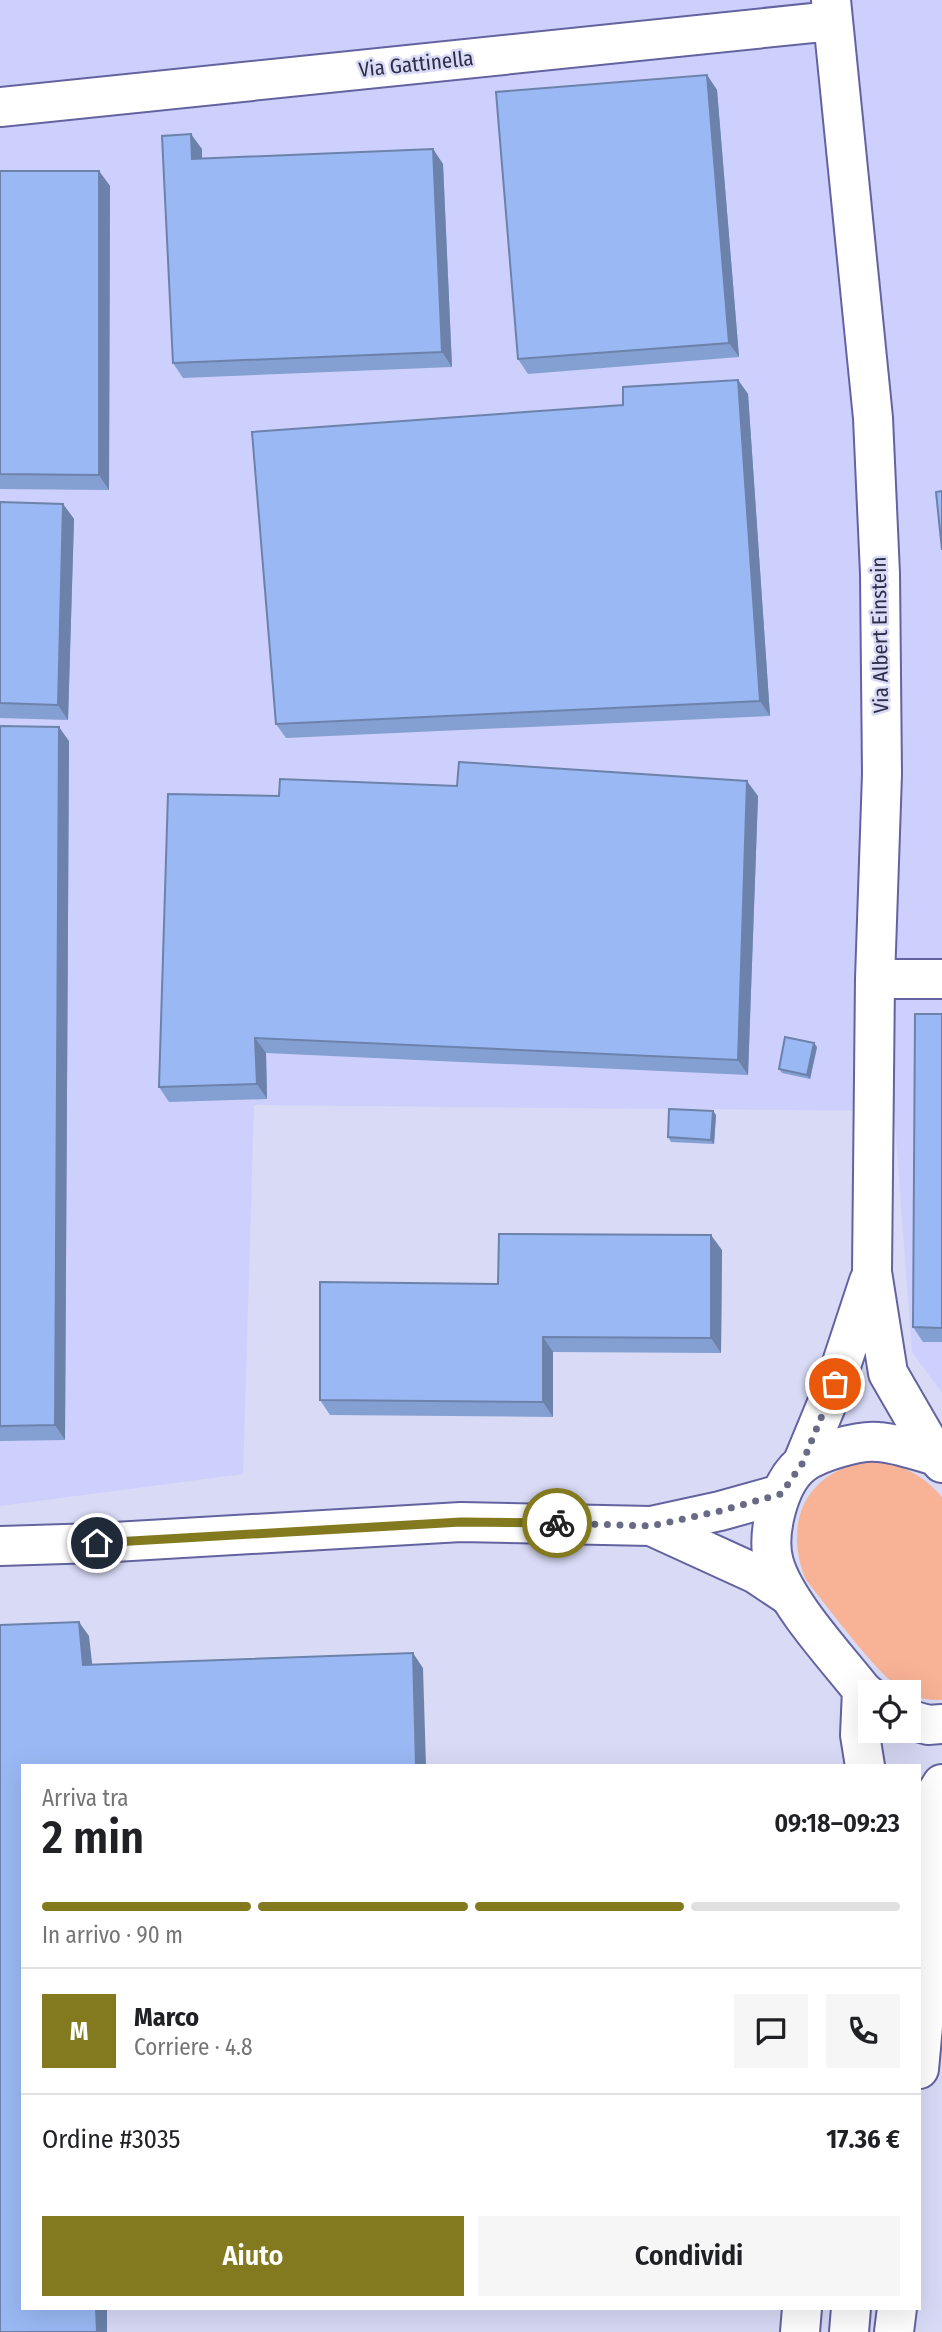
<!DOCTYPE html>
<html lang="it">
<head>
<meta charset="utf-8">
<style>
	body { margin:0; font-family:"Fira Sans Condensed",sans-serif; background:#f6f6f6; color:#202124; height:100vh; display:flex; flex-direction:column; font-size:26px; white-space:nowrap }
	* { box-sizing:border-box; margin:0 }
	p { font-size:23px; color:#757577 }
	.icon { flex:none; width:38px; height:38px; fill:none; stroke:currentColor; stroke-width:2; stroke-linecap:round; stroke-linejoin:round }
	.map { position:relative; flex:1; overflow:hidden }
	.details { position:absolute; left:21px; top:1764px; width:900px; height:546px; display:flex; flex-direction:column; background:#fff; border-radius:0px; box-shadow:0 7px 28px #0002 }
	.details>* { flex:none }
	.tools { position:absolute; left:858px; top:1680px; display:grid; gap:14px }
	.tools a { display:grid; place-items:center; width:63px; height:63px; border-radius:0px; background:#fff; box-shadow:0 7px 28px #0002; font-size:35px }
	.pin { position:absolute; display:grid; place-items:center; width:60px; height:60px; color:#fff; margin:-30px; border:4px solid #fff; border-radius:50%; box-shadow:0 2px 7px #0007 }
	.courier { position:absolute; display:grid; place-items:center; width:70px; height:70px; margin:-35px; border:5px solid #83791f; border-radius:50%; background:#fff; color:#222; box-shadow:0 2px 9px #0007 }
	.summary em { font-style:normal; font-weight:600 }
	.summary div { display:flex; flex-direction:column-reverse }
	.summary { display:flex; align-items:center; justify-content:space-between; height:119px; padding:0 21px }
	h1 { font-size:46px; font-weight:600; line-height:52px }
	.bar { display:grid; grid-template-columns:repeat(4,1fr); gap:10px 7px; align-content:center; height:84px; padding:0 21px }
	.bar i { height:9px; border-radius:5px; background:#e0e0e0 }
	.bar .current { background:#83791f }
	.bar p { grid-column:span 4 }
	.line { display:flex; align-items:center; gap:18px; padding:0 21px; border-top:2px solid #e0e0e0 }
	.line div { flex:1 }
	.round { display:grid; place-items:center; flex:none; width:74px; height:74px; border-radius:0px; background:#f6f6f6 }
	.action { display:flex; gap:14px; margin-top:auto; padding:14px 21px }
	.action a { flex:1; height:80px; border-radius:0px; background:#83791f; color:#fff; font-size:28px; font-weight:600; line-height:80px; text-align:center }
	.action a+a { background:#f6f6f6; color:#202124 }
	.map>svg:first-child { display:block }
	.built { fill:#cdcffc }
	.green { fill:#f8b295 }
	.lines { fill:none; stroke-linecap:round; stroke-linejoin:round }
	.minor-casing { stroke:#63639f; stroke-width:42 }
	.major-casing { stroke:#63639f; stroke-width:42 }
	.minor { stroke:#fff; stroke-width:38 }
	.major { stroke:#fff; stroke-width:38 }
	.wall { fill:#849fd2 }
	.shaded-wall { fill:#6c82ab }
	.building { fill:#9ab9f4; stroke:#6c82ab; stroke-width:2 }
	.done { stroke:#696a85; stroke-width:7; stroke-dasharray:0 12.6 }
	.route { stroke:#83791f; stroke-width:9 }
	.labels { text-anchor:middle; stroke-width:5; stroke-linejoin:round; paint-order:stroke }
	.street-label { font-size:21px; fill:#2d2d48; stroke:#d9daf6 }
</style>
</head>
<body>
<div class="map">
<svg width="942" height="2332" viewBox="0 0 942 2332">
	<rect width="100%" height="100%" fill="#d9daf6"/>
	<path class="built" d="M0,0H942V1393L912,1352L894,1111L254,1105L243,1474L0,1506Z"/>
	<path class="green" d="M883,1462C908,1468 925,1477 942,1497V1700C931,1700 920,1699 910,1695C881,1681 830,1609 806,1580C785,1530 800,1479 856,1464C864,1462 874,1462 883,1462Z"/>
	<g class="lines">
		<defs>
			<path id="minor" d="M831,0L873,418L880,574L882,774L875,979L872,1272L888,1373L936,1456
				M0,107L832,21
				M875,979H942
				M802,1464L835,1384L869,1281
				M651,1526L756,1574L789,1596
				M0,1546L97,1543L461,1522L651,1526L720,1511L781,1494
				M919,2069L942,1823
				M800,2332L802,2308
				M894,2332L897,2308"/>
			<path id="major" d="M862,1690L860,1735L865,1766
				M870,1697L862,1690C836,1657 785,1602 774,1563C766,1535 778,1483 802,1464C818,1452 859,1440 878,1442C897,1443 917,1451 936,1456L942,1463
				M908,1719L928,1725L942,1724
				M919,1834L934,1797L942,1784
				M849,2332L851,2308"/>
		</defs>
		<use href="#minor" class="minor-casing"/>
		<use href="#major" class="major-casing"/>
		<use href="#minor" class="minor"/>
		<use href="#major" class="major"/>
	</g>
	<path class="wall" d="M707,75L717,90L739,357L528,374L518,359Z
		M202,149V159L433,149L443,164L452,367L183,378L173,363Z
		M0,171H99L110,186L109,490L0,489Z
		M738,380L748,394L770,716L286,738L276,724Z
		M0,502L63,504L74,519L68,720L0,718Z
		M0,726L69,741L65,1440L0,1441Z
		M457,786L758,796L748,1075L266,1053L267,1099L169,1102L159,1087L279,796Z
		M942,1014V1342H923L913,1327Z
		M817,1047L810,1079L782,1073L779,1069Z
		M716,1115L714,1144L671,1142L668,1137Z
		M722,1250L721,1353L553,1352V1417L330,1415L320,1400L498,1284Z"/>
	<path class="shaded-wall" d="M707,75L717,90L739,357L729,343Z
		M191,134L202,149V174L192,159Z
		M433,149L443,164L452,367L442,352Z
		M99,171L110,186L109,490L99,475Z
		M738,380L748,394L770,716L760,701Z
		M63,504L74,519L68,720L58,705Z
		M59,727L69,741L65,1440L55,1425Z
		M747,781L758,796L748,1075L738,1060Z
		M255,1038L266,1053L267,1099L257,1084Z
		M814,1043L817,1047L810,1079L807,1075Z
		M713,1111L716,1115L714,1144L711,1140Z
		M711,1235L722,1250L721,1353L711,1338Z
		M543,1337L553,1352V1417L543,1402Z
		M79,1622L89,1636L94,1680L83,1665Z
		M413,1653L423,1668L426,1766H416Z
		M96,2308H107V2332H97Z"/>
	<path class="building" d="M707,75L729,343L518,359L496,92Z
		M191,134L192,159L433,149L442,352L173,363L162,136Z
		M0,171H99V475L0,474Z
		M738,380L760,701L276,724L252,432L623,405V387Z
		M942,491V550L936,492Z
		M0,502L63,504L58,705L0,703Z
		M0,726L59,727L55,1425L0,1426Z
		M459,762L747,781L738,1060L255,1038L257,1084L159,1087L168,794L279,796L280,779L457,786Z
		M915,1014H942V1328L913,1327Z
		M785,1037L814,1043L807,1075L779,1069Z
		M669,1109L713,1111L711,1140L668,1137Z
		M499,1234L711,1235V1338L543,1337V1402L320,1400V1282L498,1284Z
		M79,1622L83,1665L413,1653L416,1766H23V2308H96L97,2332H0V1625Z"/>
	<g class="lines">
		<path class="done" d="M557,1523L651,1526L720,1511L781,1494L802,1464L835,1384"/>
		<path class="route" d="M97,1543L461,1522L557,1523"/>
	</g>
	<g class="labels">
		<g class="street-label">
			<text transform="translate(416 64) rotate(-6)" y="7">Via Gattinella</text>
			<text transform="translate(880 635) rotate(-91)" y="7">Via Albert Einstein</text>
		</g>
	</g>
</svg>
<div class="tools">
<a><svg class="icon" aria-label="locate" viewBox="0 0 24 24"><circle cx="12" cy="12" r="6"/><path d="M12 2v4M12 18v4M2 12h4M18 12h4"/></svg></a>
</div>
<div class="pin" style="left:835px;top:1384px;background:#ea580c"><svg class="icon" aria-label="bag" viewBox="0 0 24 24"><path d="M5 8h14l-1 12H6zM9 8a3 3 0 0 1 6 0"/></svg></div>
<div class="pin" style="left:97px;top:1543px;background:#1f2937"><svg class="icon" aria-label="home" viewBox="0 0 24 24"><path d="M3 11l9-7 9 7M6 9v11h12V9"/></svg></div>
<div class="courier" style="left:557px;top:1523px"><svg class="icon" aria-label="bike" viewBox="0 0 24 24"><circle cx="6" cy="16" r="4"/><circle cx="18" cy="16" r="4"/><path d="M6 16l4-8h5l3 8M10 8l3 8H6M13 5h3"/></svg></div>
<section class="details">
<div class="summary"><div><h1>2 min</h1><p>Arriva tra</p></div><em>09:18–09:23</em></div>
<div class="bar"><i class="current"></i><i class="current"></i><i class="current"></i><i></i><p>In arrivo · 90 m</p></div>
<div class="line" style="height:126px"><b class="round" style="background:#83791f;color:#fff">M</b><div><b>Marco</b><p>Corriere · 4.8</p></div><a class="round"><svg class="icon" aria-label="chat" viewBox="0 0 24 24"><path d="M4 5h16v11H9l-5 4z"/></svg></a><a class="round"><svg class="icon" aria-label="phone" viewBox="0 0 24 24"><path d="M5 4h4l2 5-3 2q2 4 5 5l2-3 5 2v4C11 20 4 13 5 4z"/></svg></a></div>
<div class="line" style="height:91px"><div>Ordine #3035</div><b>17.36 €</b></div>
<div class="action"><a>Aiuto</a><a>Condividi</a></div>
</section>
</div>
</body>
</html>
